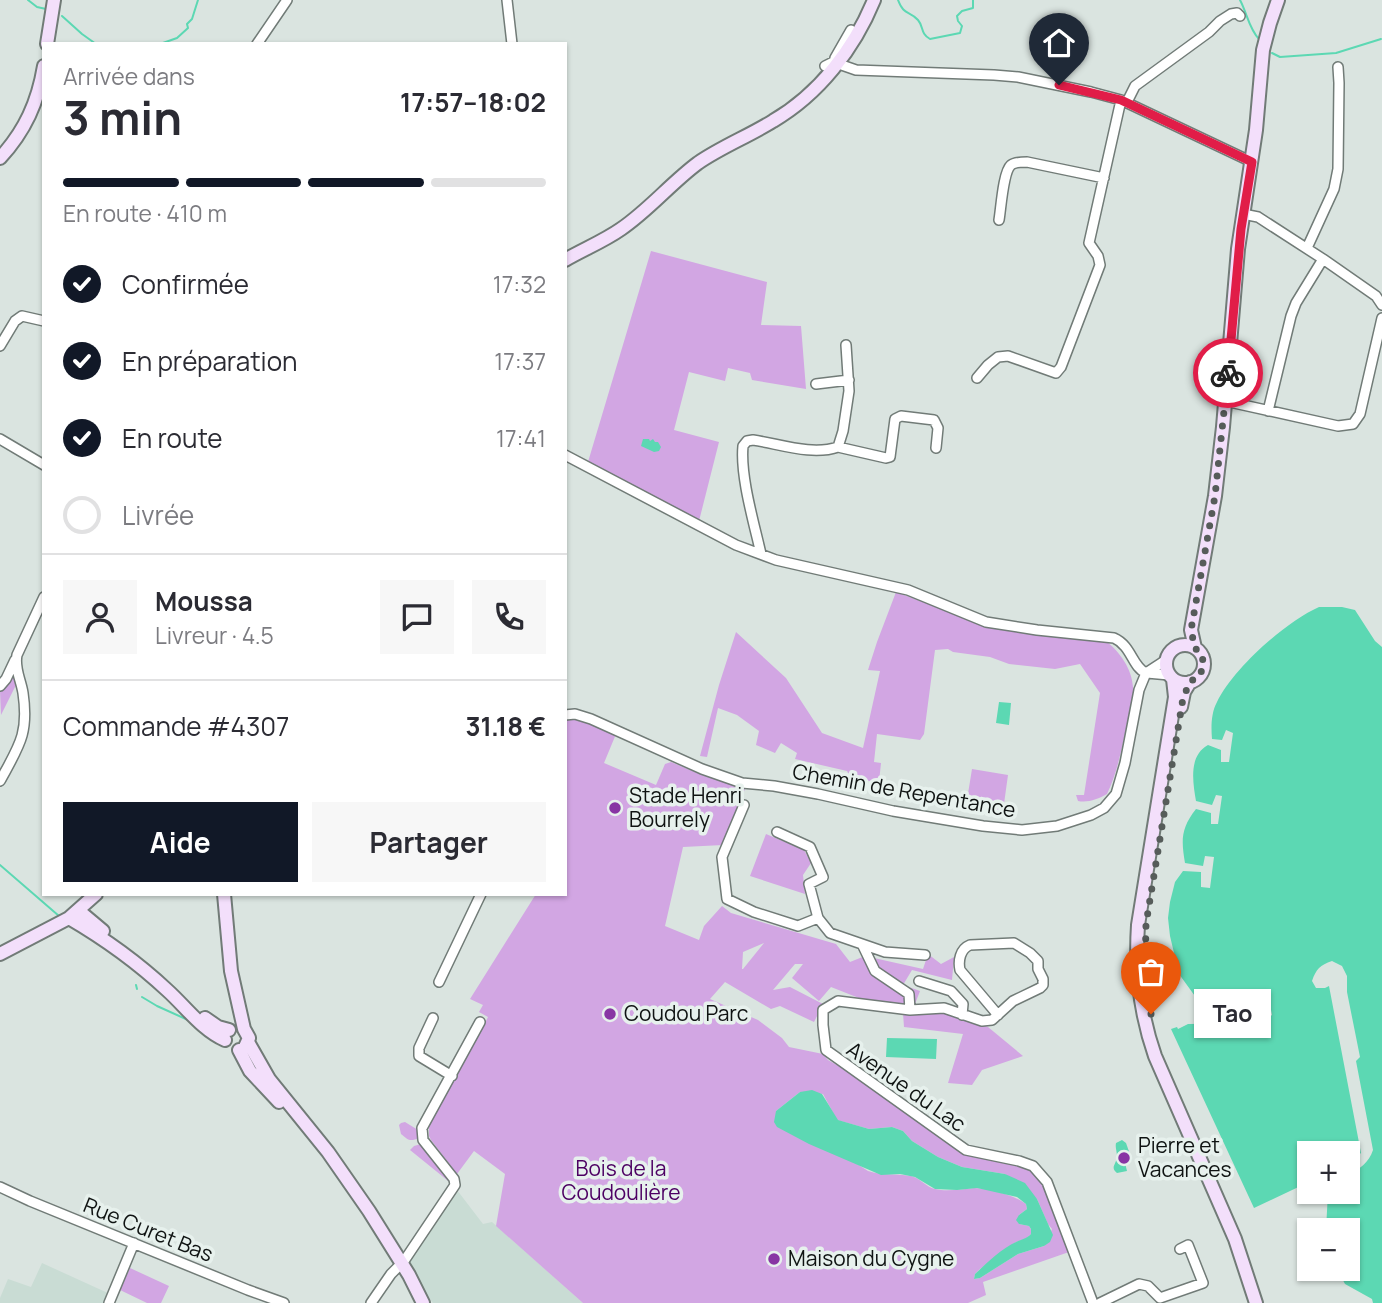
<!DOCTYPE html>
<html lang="fr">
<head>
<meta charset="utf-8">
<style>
	body { margin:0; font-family:Manrope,sans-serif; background:#f7f7f7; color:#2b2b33; height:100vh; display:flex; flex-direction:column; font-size:26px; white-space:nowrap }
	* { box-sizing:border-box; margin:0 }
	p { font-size:23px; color:#7c7c81 }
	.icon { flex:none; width:38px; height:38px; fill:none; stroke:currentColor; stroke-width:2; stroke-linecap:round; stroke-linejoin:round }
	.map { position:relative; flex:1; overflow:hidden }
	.drawer { position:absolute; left:42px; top:42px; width:525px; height:854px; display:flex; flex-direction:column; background:#fff; border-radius:0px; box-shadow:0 2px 5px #0004 }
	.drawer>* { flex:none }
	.tools { position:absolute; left:1297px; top:1141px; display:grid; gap:14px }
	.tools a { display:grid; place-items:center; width:63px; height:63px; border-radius:0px; background:#fff; box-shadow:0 2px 5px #0004; font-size:35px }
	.pin { position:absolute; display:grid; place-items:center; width:60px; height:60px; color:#fff; margin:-72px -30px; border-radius:50% 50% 50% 0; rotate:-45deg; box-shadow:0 0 7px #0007 }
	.pin .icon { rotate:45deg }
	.courier { position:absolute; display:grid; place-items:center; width:70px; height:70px; margin:-35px; border:5px solid #e11d48; border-radius:50%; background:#fff; color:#222; box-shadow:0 2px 9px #0007 }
	.bubble { position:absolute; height:49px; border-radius:0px; background:#fff; box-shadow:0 2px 5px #0004; font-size:23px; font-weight:700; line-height:49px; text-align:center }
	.overview em { font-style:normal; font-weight:700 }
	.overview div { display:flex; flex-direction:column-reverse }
	.overview { display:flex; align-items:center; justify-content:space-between; height:119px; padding:0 21px }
	h1 { font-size:46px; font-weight:700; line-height:52px }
	.bar { display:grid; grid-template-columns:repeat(4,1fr); gap:10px 7px; align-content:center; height:84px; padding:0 21px }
	.bar i { height:9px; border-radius:5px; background:#e1e1e2 }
	.bar .current { background:#111827 }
	.bar p { grid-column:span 4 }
	.line { display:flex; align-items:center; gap:18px; padding:0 21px; border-top:2px solid #e1e1e2 }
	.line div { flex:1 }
	.round { display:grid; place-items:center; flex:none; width:74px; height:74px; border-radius:0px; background:#f7f7f7 }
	ol { padding:0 21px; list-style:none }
	li { display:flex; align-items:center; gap:21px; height:77px }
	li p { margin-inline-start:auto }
	li .icon { padding:7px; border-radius:50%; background:#111827; color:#fff; stroke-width:4 }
	li:last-child { color:#7c7c81 }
	li i { width:38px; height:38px; border:4px solid #e1e1e2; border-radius:50% }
	.button { display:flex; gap:14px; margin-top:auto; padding:14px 21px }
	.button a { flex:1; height:80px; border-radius:0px; background:#111827; color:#fff; font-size:28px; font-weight:700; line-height:80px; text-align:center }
	.button a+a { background:#f7f7f7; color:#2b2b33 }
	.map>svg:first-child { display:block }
	.built { fill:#c9dcd4 }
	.green { fill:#d2a6e3; fill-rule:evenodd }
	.water { fill:#5cd8b3 }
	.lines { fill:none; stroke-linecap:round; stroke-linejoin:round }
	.stream { stroke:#5cd8b3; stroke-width:2 }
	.street-casing { stroke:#717b77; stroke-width:12 }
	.secondary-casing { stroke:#717b77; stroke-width:16 }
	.street { stroke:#fff; stroke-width:9 }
	.secondary { stroke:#f3dffb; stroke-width:12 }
	.done { stroke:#565c5a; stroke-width:7; stroke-dasharray:0 12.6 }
	.route { stroke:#e11d48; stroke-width:9 }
	.poi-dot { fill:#8835a4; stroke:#e7f1ed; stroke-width:2.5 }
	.labels { text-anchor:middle; stroke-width:7; stroke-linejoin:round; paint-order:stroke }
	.street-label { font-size:21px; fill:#0f1312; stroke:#e7f1ed }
	.poi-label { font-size:21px; fill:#0f1312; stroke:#e7f1ed; text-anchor:start }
	.park-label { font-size:21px; fill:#4d0063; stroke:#e7f1ed }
</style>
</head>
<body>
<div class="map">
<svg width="1382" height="1303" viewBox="0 0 1382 1303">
	<rect width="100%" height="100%" fill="#dae4e0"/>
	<path class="built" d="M457,1190L483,1224L492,1222L583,1303H433L409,1272L406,1263Z
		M42,1263L110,1294L106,1303H0V1298L8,1279L31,1287Z"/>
	<path class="green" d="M651,251L767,282L761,325L801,326L806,389L752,380L750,373L728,368L725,381L689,372L674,430L719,442L699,521L588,462Z
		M896,592L981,624L1106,641C1120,652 1132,669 1133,687C1134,696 1130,706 1129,714C1123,741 1119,769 1107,794C1098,799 1088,803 1078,801L1076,795H1084L1100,693L1080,664L1055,669L1009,664L990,657L953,652L948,649L935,650L924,734L920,740L877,734L874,762L881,763L879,782L852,779L847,771L795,759L797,753L781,743L775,753L756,745L759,731L737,715L718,708L707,757L700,756L719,685L736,632L786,678L822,733L863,748L880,671L868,670L877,642Z
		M13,675L17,683L1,715L0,691L6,686Z
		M574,719L582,720L616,734L604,763L656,785L665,764L671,762L702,775L745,789L723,845L683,847L665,926L699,940L704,926L722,906L731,913L836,944L850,962L865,956L923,969L928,954L941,964L954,957L952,980L912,970L903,985L920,991L915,1004L869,1002L831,987L819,1001L792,978L803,964H795L773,990L790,987L823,1004L814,1022L780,1006L771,1009L725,982L710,999L758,1020L782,1038L789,1047L823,1054L828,1060L858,1077L968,1153L1016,1163L1031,1169L1043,1183L1069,1252L983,1282L986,1295L968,1303H583L496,1226L505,1174L474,1151L457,1174L431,1140L429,1136V1126L451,1080L478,1037L488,1017L479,1012L483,1005L470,999L536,894H565V723L566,720ZM764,943L743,969H742L743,952ZM800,1092L823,1094L837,1120L869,1129L892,1127L903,1131L912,1141L938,1157L962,1167L1005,1174L1037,1199L1048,1224L1052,1229L1044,1246L1018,1254L980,1278L974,1279L975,1274L980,1269L1016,1242L1026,1239L1031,1234V1229L1029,1226L1019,1224V1215L1027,1209L1026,1204C1014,1195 988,1188 974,1188C962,1189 947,1192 935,1189C926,1187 920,1178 911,1176C895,1173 883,1176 868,1171L776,1111Z
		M972,769L1008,775L1003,811L966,806Z
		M766,834L804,850L811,863L803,875L805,894L750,876Z
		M903,1013H945L988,1027L1023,1056L982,1070L972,1085L948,1083L963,1034L904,1027Z
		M405,1122L418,1130L419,1138C410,1142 408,1140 401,1134L399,1125L401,1123Z
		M421,1144L453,1182L452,1184L410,1150L414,1146Z
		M130,1268L169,1286L161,1303H147L120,1290Z"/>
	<path class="water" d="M643,439H649L650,441L653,439L655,442H658L661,447L659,451L654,452L641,446Z
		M1319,607H1342L1355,610L1375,641L1382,647V1303H1373L1372,1299L1345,1284L1337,1269H1348V1230H1326L1328,1192H1348V1175C1359,1169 1369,1163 1373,1150L1356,1061L1360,1057L1347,992V976L1342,966L1332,961C1320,965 1316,969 1312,981L1316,988H1325L1329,986L1361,1153L1348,1163V1153H1309V1182L1254,1208L1171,1029L1177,1027L1178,1029L1188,1024L1261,1023L1272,1015L1271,1010L1266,1006L1251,1012L1212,1014L1205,1010L1179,974L1170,936L1168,918L1170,902L1175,882L1183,871L1201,872V887L1210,888L1214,857L1205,856L1203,866L1185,863C1181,840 1181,828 1196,809L1211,813V824H1218L1222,796L1216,795L1212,805L1196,801C1193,783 1188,756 1208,745L1221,750V762H1229L1233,733L1226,730L1222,740L1212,739C1211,727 1211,713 1217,702C1233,669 1285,622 1319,607Z
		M999,702L1011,703L1009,725L996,723Z
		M887,1038L937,1039L936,1059L886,1057Z
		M812,1090L822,1094L838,1120L869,1129L892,1127L903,1131L912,1141L938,1157L962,1167L1005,1174L1025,1183L1037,1199L1053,1235L1050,1242L1044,1246L1018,1254L980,1278L974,1279L975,1274C986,1264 1002,1248 1016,1242C1022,1239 1026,1239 1031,1234V1229L1029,1226L1019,1224L1016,1220L1019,1215L1027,1209L1026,1204L1017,1197L977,1188L957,1190L935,1189L915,1177L900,1174L881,1175L809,1144L777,1127L774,1122L776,1111L800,1092Z
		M1122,1140L1126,1143L1132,1160L1125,1163L1127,1171L1117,1173C1110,1167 1116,1165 1117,1157C1117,1151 1115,1148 1116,1143Z"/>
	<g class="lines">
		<path class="stream" d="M28,0L37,7L46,9
			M898,0C904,16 909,10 918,20C924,27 920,33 930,39L960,33L962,26L958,21L957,16L962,11L973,8V0
			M1240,0C1247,13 1249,29 1259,39
			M62,16L82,34L96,44
			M160,44L177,38L188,28L187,24L192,19L198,0
			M1272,53L1280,57L1336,53L1381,39
			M0,865L59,916
			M136,985L137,989
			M142,997L157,1006L188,1020"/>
		<defs>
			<path id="street" d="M507,0L512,44
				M257,44L287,0
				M835,58L851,30
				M825,66L833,62L856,70L994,75L1018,77L1091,92L1121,100L1252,162
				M1127,102L1135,86L1209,32L1220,21L1231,14L1237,13L1240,16
				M1243,214L1258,217L1323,259L1376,296L1382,305
				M999,220C1001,209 1003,172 1011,165C1015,162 1022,162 1027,162L1104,178
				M1307,248L1334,189L1338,169L1339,83L1338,67
				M0,346L15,321L22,316L44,321
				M977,378L988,365L998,357L1008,356L1056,373L1061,367L1100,265L1098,256L1089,243L1121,100
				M816,384L849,380
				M1225,401L1338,426L1353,424L1360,414L1382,318
				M1268,411L1291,316L1296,303L1323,259
				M0,439L44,465
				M838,447L886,458L890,457L895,419L901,416L934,420L938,428L936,448
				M565,455L736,545L776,560L908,590L986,622L1037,630L1114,638C1132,646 1132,667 1146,673
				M761,554C754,523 740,476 743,446L747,441L753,440C780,444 812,456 838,447L843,431L849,391L846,345
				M1146,673L1166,660
				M1147,673L1169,675
				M0,686L6,679L15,660
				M565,715L575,714L591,719L702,769L742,783L774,786L818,794L893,811L983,826L1022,830L1057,826L1091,815L1104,808L1116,794L1125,763L1139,690L1146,673
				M0,781C19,746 29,734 23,693C21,680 14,668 17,655L44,597
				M744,805L722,857L727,899L754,912L798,926L818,918
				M777,832L810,847L823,877L809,884L818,918L830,933L885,952L925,955
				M862,944L875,971L909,994L910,1010
				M919,981L951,991L963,1004L962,1015
				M439,982L481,894
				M998,1015L960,970C958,961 960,949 970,945L1014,943L1030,953L1038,961V969L1043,979V985L1040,988L1013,1001L992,1020L982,1021L944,1008L910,1010L838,1001L823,1010V1025L826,1050L966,1150L1019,1161L1033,1166L1047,1182L1093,1303
				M433,1018L419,1048V1056L452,1076
				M0,1187L30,1201L248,1290L284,1303
				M109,1303L134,1243
				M371,1303L391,1274L404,1261L455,1185L454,1179L423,1140L422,1128L480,1022
				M1100,1303L1139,1284L1148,1286L1160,1298L1203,1283L1188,1245L1180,1249"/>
			<path id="secondary" d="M47,44L54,0
				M0,158C25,131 38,102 44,66
				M565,260C584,249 604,241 621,229C649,210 671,183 698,163C721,147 749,136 773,121C819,94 854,49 874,0
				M1166 664a19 19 0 1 1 38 0a19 19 0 1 1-38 0Z
				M1195,648L1191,630L1215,496L1223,427L1238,249L1256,130L1263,50L1270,23L1278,0
				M1173,679L1175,697L1138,925C1135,970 1140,1013 1155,1056L1235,1239L1256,1303
				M1181,707L1184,692L1190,682
				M224,894L231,971L244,1029L249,1038L245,1047
				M78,910L103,931
				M69,918C105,939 137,962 167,990C186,1007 202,1030 225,1040
				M0,954L69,918L96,894
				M205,1018L218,1027L229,1030
				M248,1042L269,1079L328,1152L369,1211L409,1275L423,1303
				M239,1050L250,1071L279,1102"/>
		</defs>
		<use href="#street" class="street-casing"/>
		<use href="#secondary" class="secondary-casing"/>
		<use href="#street" class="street"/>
		<use href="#secondary" class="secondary"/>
	</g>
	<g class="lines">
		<path class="done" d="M1151,1014L1145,973L1146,924L1183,698L1190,682L1200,675L1204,664L1201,654L1195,648L1191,630L1215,496L1228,373"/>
		<path class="route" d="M1059,85L1121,100L1252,162L1241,229L1228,373"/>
	</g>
	<g class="poi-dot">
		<circle cx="615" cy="808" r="7"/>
		<circle cx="610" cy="1014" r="7"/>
		<circle cx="1124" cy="1158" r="7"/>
		<circle cx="774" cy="1259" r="7"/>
	</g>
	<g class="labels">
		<g class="street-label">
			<text transform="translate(904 791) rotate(10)" y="7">Chemin de Repentance</text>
			<text transform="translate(906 1087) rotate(35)" y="7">Avenue du Lac</text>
			<text transform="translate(148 1230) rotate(22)" y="7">Rue Curet Bas</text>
		</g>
		<g class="poi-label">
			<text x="629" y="803">Stade Henri<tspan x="629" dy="24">Bourrely</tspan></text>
			<text x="624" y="1021">Coudou Parc</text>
			<text x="1138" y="1153">Pierre et<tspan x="1138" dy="24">Vacances</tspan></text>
			<text x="788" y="1266">Maison du Cygne</text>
		</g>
		<g class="park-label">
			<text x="621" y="1176">Bois de la<tspan x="621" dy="24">Coudoulière</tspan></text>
		</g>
	</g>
</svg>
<div class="tools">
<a>+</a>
<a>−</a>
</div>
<div class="pin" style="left:1151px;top:1014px;background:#ea580c"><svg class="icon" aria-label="bag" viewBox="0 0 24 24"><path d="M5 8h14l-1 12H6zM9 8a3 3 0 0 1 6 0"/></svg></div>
<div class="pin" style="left:1059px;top:85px;background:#1f2937"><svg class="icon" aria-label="home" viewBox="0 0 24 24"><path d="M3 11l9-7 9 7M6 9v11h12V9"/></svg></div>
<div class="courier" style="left:1228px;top:373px"><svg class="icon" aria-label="bike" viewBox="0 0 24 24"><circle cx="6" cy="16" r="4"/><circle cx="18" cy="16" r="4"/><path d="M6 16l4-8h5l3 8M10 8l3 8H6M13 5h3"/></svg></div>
<div class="bubble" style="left:1194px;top:989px;width:77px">Tao</div>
<section class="drawer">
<div class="overview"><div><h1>3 min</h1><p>Arrivée dans</p></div><em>17:57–18:02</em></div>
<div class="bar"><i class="current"></i><i class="current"></i><i class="current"></i><i></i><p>En route · 410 m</p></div>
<ol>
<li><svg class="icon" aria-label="check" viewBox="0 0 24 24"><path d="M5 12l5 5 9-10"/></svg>Confirmée<p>17:32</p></li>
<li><svg class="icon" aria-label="check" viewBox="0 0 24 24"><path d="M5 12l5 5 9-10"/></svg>En préparation<p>17:37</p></li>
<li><svg class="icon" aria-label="check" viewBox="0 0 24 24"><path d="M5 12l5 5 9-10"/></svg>En route<p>17:41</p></li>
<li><i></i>Livrée</li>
</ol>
<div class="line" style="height:126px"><a class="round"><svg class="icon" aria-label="person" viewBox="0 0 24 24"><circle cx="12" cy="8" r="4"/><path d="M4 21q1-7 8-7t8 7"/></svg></a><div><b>Moussa</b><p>Livreur · 4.5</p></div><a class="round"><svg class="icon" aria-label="chat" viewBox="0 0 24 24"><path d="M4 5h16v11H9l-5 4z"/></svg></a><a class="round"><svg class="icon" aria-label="phone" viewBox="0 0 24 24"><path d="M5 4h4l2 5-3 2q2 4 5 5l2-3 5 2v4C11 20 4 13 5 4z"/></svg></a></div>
<div class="line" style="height:91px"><div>Commande #4307</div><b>31.18 €</b></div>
<div class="button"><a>Aide</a><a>Partager</a></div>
</section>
</div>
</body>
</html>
